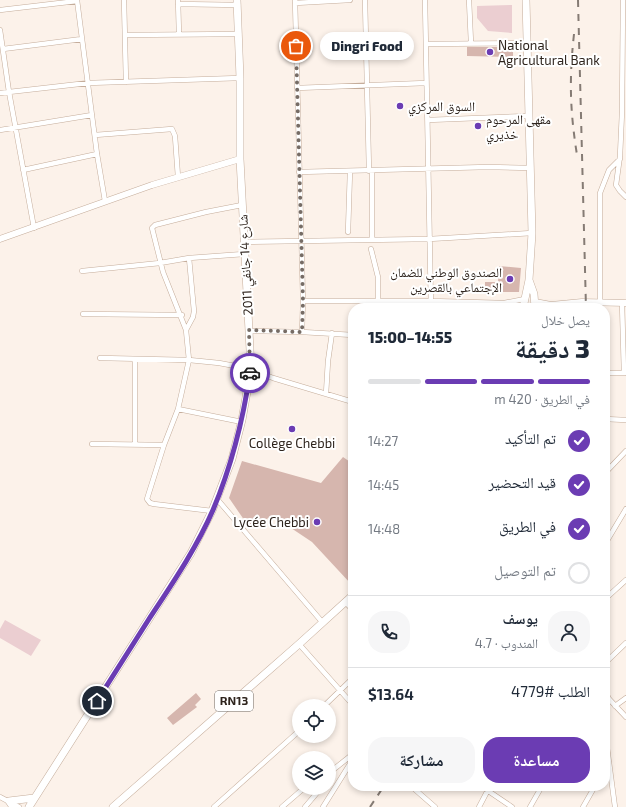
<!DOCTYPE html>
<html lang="ar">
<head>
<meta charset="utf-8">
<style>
	body { margin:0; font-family:"Exo 2","Noto Naskh Arabic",sans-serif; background:#f6f6f7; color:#1f2937; direction:rtl; height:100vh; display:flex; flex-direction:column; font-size:15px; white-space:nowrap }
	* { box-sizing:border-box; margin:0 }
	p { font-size:13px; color:#747a83 }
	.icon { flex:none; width:22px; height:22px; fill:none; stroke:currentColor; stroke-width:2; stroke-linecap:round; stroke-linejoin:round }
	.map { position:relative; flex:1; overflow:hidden; direction:ltr }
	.panel { position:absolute; left:348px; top:303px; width:262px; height:488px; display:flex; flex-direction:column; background:#fff; border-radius:16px; box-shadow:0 2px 6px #0003; direction:rtl }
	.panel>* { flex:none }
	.fabs { position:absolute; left:292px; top:699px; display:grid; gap:8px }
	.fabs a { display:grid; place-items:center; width:44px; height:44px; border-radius:50%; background:#fff; box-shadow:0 2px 6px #0003; font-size:20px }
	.pin { position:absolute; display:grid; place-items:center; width:34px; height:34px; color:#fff; margin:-17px; border:2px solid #fff; border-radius:50%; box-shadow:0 1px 4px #0007 }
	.courier { position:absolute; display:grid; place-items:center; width:40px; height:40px; margin:-20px; border:3px solid #6b3cb3; border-radius:50%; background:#fff; color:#222; box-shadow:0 1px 5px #0007 }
	.bubble { position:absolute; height:28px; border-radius:14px; background:#fff; box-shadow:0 2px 6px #0003; font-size:13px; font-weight:800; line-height:28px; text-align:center; direction:rtl }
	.head em { font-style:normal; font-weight:800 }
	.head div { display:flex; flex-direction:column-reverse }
	.head { display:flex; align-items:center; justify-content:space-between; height:68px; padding:0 20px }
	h1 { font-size:26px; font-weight:800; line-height:30px }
	.bar { display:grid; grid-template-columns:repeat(4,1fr); gap:6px 4px; align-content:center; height:48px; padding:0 20px }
	.bar i { height:5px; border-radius:3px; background:#e0e1e3 }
	.bar .selected { background:#6b3cb3 }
	.bar p { grid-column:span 4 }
	.line { display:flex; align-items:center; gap:10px; padding:0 20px; border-top:1px solid #e0e1e3 }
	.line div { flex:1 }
	.round { display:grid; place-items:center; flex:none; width:42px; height:42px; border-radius:16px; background:#f6f6f7 }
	ol { padding:0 20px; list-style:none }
	li { display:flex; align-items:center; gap:12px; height:44px }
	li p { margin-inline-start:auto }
	li .icon { padding:4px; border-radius:50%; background:#6b3cb3; color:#fff; stroke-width:4 }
	li:last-child { color:#747a83 }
	li i { width:22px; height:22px; border:2px solid #e0e1e3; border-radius:50% }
	.action { display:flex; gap:8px; margin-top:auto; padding:8px 20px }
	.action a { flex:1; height:46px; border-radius:16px; background:#6b3cb3; color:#fff; font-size:16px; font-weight:800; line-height:46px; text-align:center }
	.action a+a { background:#f6f6f7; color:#1f2937 }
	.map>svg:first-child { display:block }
	.green { fill:#ebced1 }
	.building { fill:#d6b6ae }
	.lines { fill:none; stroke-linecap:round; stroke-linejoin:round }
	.minor-casing { stroke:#c5ad9b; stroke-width:5.5 }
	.tertiary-casing { stroke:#c5ad9b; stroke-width:7 }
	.secondary-casing { stroke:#c5ad9b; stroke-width:8 }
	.primary-casing { stroke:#c5ad9b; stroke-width:8 }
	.minor { stroke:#fff; stroke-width:4.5 }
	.tertiary { stroke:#fff; stroke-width:6 }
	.secondary { stroke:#fff; stroke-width:7 }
	.primary { stroke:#fff; stroke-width:7 }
	.rail { stroke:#857b74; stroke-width:2; stroke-dasharray:7 7; stroke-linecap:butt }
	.done { stroke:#766c65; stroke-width:4; stroke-dasharray:0 7.2 }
	.route { stroke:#6b3cb3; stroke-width:5 }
	.poi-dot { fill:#6b3cb3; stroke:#fff; stroke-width:1.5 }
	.labels { text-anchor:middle; stroke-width:4; stroke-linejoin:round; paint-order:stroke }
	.shield { fill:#fff; stroke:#6d6661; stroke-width:1 }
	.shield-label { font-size:12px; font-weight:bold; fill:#2e241d }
	.poi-label { font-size:13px; fill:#2e241d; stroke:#fff; text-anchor:start }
	.street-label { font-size:13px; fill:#2e241d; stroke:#fff }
</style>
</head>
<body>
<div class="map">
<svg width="626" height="807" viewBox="0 0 626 807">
	<rect width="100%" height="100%" fill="#fcf2ea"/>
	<path class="green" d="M512,5V33L488,31L477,18V6Z
		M5,620L41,640L31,656L0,638V629Z"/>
	<path class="building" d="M467,47H513V57L467,56Z
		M499,266L521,268L519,292H485V282H498Z
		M343,457L353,464V581L351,584L312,542L273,516L249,527L229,498L242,461L321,483Z
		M196,693L201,699L195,705L197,707L173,725L167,718Z"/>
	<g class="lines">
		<defs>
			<path id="minor" d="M77,0L97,154L105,201
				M124,0L126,82
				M178,0L179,34
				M365,0L369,171
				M425,0L431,308
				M469,0L471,43
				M623,0L622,112L620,156L616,185L620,191L626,197
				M295,3L350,0
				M178,4L238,5
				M0,10L77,1
				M0,30L9,92L34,228
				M125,35L239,34
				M427,44L527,43
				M3,49L82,39
				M297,88L426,83
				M0,93L88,83L240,78
				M428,120L529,116
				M0,130L92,115
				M95,135L172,129L175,136L178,177
				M23,170L97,154
				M299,172L488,167L531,168
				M348,232L350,171
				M372,240V171
				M244,242L429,239L532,233
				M371,249L378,277V301
				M82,271L160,263L189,258L244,254
				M303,301H431L504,303L525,299
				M622,303L624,373
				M506,304L517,308
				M600,304V193L609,170L620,159
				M83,314L182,315
				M186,330L193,317L194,311L189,258
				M249,331L302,332L303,301L295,0
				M302,332L353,335
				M100,358L189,360L219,363L251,369L273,378L353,402
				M605,373H625
				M326,394L328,361L332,333
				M178,409L242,422
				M605,419L626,420
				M92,444L164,445
				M135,444V360
				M605,473L626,451
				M217,499L323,623
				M212,511L154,504L150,503L147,499L164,445L178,409L189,360L186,330L163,272L152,228L155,225L206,212L242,205
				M605,544L626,509
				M605,599L626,580
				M345,602L353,610
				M299,644L353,705
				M605,663L626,643
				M605,691L609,699L626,717
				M324,706L353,678
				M615,706L626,698
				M605,732L615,807
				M605,759L609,762L605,768
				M329,773L353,754
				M411,786L435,807
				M481,786L512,807
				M0,797L19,807
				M214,807L299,731
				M282,807L304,788
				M305,807L321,788
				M323,807L353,759
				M479,807L490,786
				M530,807L542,786
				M583,807L595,786"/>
			<path id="tertiary" d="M0,239L152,185L240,159
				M535,302L551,305L582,302L626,303"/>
			<path id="secondary" d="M13,807L9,801L34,798
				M29,807L191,553L212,511L232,459L242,420L251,369L240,159V78L237,0"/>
			<path id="primary" d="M529,280L534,294L535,308
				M523,308L529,280L532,233L526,0
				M113,807L299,644L353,595"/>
		</defs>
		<use href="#minor" class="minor-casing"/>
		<use href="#tertiary" class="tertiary-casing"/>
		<use href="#secondary" class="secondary-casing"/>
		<use href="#primary" class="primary-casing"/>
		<use href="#minor" class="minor"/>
		<use href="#tertiary" class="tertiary"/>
		<use href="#secondary" class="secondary"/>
		<use href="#primary" class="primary"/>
		<path class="rail" d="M578,0L586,308
			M574,34C569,79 570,111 577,155
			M370,807L384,786"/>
	</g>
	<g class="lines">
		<path class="done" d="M250,373L249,330L302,332L303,301L296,46"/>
		<path class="route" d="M97,701C114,674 132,646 149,619C172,584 196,549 213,510C232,465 243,420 250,373"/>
	</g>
	<g class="poi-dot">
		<circle cx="490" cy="52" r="4"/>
		<circle cx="400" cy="106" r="4"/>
		<circle cx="478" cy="126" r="4"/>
		<circle cx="510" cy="279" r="4"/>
		<circle cx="292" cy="429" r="4"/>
		<circle cx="317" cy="522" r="4"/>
	</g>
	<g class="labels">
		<rect class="shield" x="215" y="691" width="38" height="20" rx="3"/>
		<g class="shield-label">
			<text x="234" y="705">RN13</text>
		</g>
		<g class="poi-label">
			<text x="498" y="50">National<tspan x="498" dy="15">Agricultural Bank</tspan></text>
			<text x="408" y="111">السوق المركزي</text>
			<text x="486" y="124">مقهى المرحوم<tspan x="486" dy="15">خذيري</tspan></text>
			<text x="502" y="277" text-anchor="end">الصندوق الوطني للضمان<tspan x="502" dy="15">الإجتماعي بالقصرين</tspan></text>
			<text x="292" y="448" text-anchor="middle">Collège Chebbi</text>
			<text x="309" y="527" text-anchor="end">Lycée Chebbi</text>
		</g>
		<g class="street-label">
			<text transform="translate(245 265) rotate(-93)" y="5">شارع 14 جانفي 2011</text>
		</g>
	</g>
</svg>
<div class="fabs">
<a><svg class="icon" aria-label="locate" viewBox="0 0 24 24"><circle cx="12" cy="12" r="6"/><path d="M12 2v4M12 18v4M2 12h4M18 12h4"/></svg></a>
<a><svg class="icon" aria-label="layers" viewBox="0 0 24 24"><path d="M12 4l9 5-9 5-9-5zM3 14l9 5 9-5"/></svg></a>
</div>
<div class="pin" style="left:296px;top:46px;background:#ea580c"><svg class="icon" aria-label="bag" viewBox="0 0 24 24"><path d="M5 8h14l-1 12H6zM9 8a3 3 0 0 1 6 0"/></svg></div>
<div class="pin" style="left:97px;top:701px;background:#1f2937"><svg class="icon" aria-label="home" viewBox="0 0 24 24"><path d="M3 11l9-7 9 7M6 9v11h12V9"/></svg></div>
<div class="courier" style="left:250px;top:373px"><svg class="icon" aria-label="car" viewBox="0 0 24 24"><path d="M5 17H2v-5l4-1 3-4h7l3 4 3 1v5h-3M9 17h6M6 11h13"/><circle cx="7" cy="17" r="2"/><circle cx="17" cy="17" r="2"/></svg></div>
<div class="bubble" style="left:320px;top:32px;width:94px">Dingri Food</div>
<section class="panel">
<div class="head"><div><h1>3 دقيقة</h1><p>يصل خلال</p></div><em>14:55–15:00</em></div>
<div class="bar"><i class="selected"></i><i class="selected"></i><i class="selected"></i><i></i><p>في الطريق · 420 m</p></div>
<ol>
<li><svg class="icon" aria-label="check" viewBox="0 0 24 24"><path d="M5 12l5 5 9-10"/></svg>تم التأكيد<p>14:27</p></li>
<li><svg class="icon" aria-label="check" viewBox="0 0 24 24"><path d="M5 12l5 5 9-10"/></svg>قيد التحضير<p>14:45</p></li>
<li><svg class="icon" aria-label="check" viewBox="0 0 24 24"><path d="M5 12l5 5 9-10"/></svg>في الطريق<p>14:48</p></li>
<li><i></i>تم التوصيل</li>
</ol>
<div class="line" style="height:72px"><a class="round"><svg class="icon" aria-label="person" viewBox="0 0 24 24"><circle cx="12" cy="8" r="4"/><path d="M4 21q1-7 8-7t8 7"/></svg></a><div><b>يوسف</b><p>المندوب · 4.7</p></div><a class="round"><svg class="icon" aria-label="phone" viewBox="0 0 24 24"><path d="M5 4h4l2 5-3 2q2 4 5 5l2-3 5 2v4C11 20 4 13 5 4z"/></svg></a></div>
<div class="line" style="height:52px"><div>الطلب #4779</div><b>$13.64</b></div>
<div class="action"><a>مساعدة</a><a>مشاركة</a></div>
</section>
</div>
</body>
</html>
